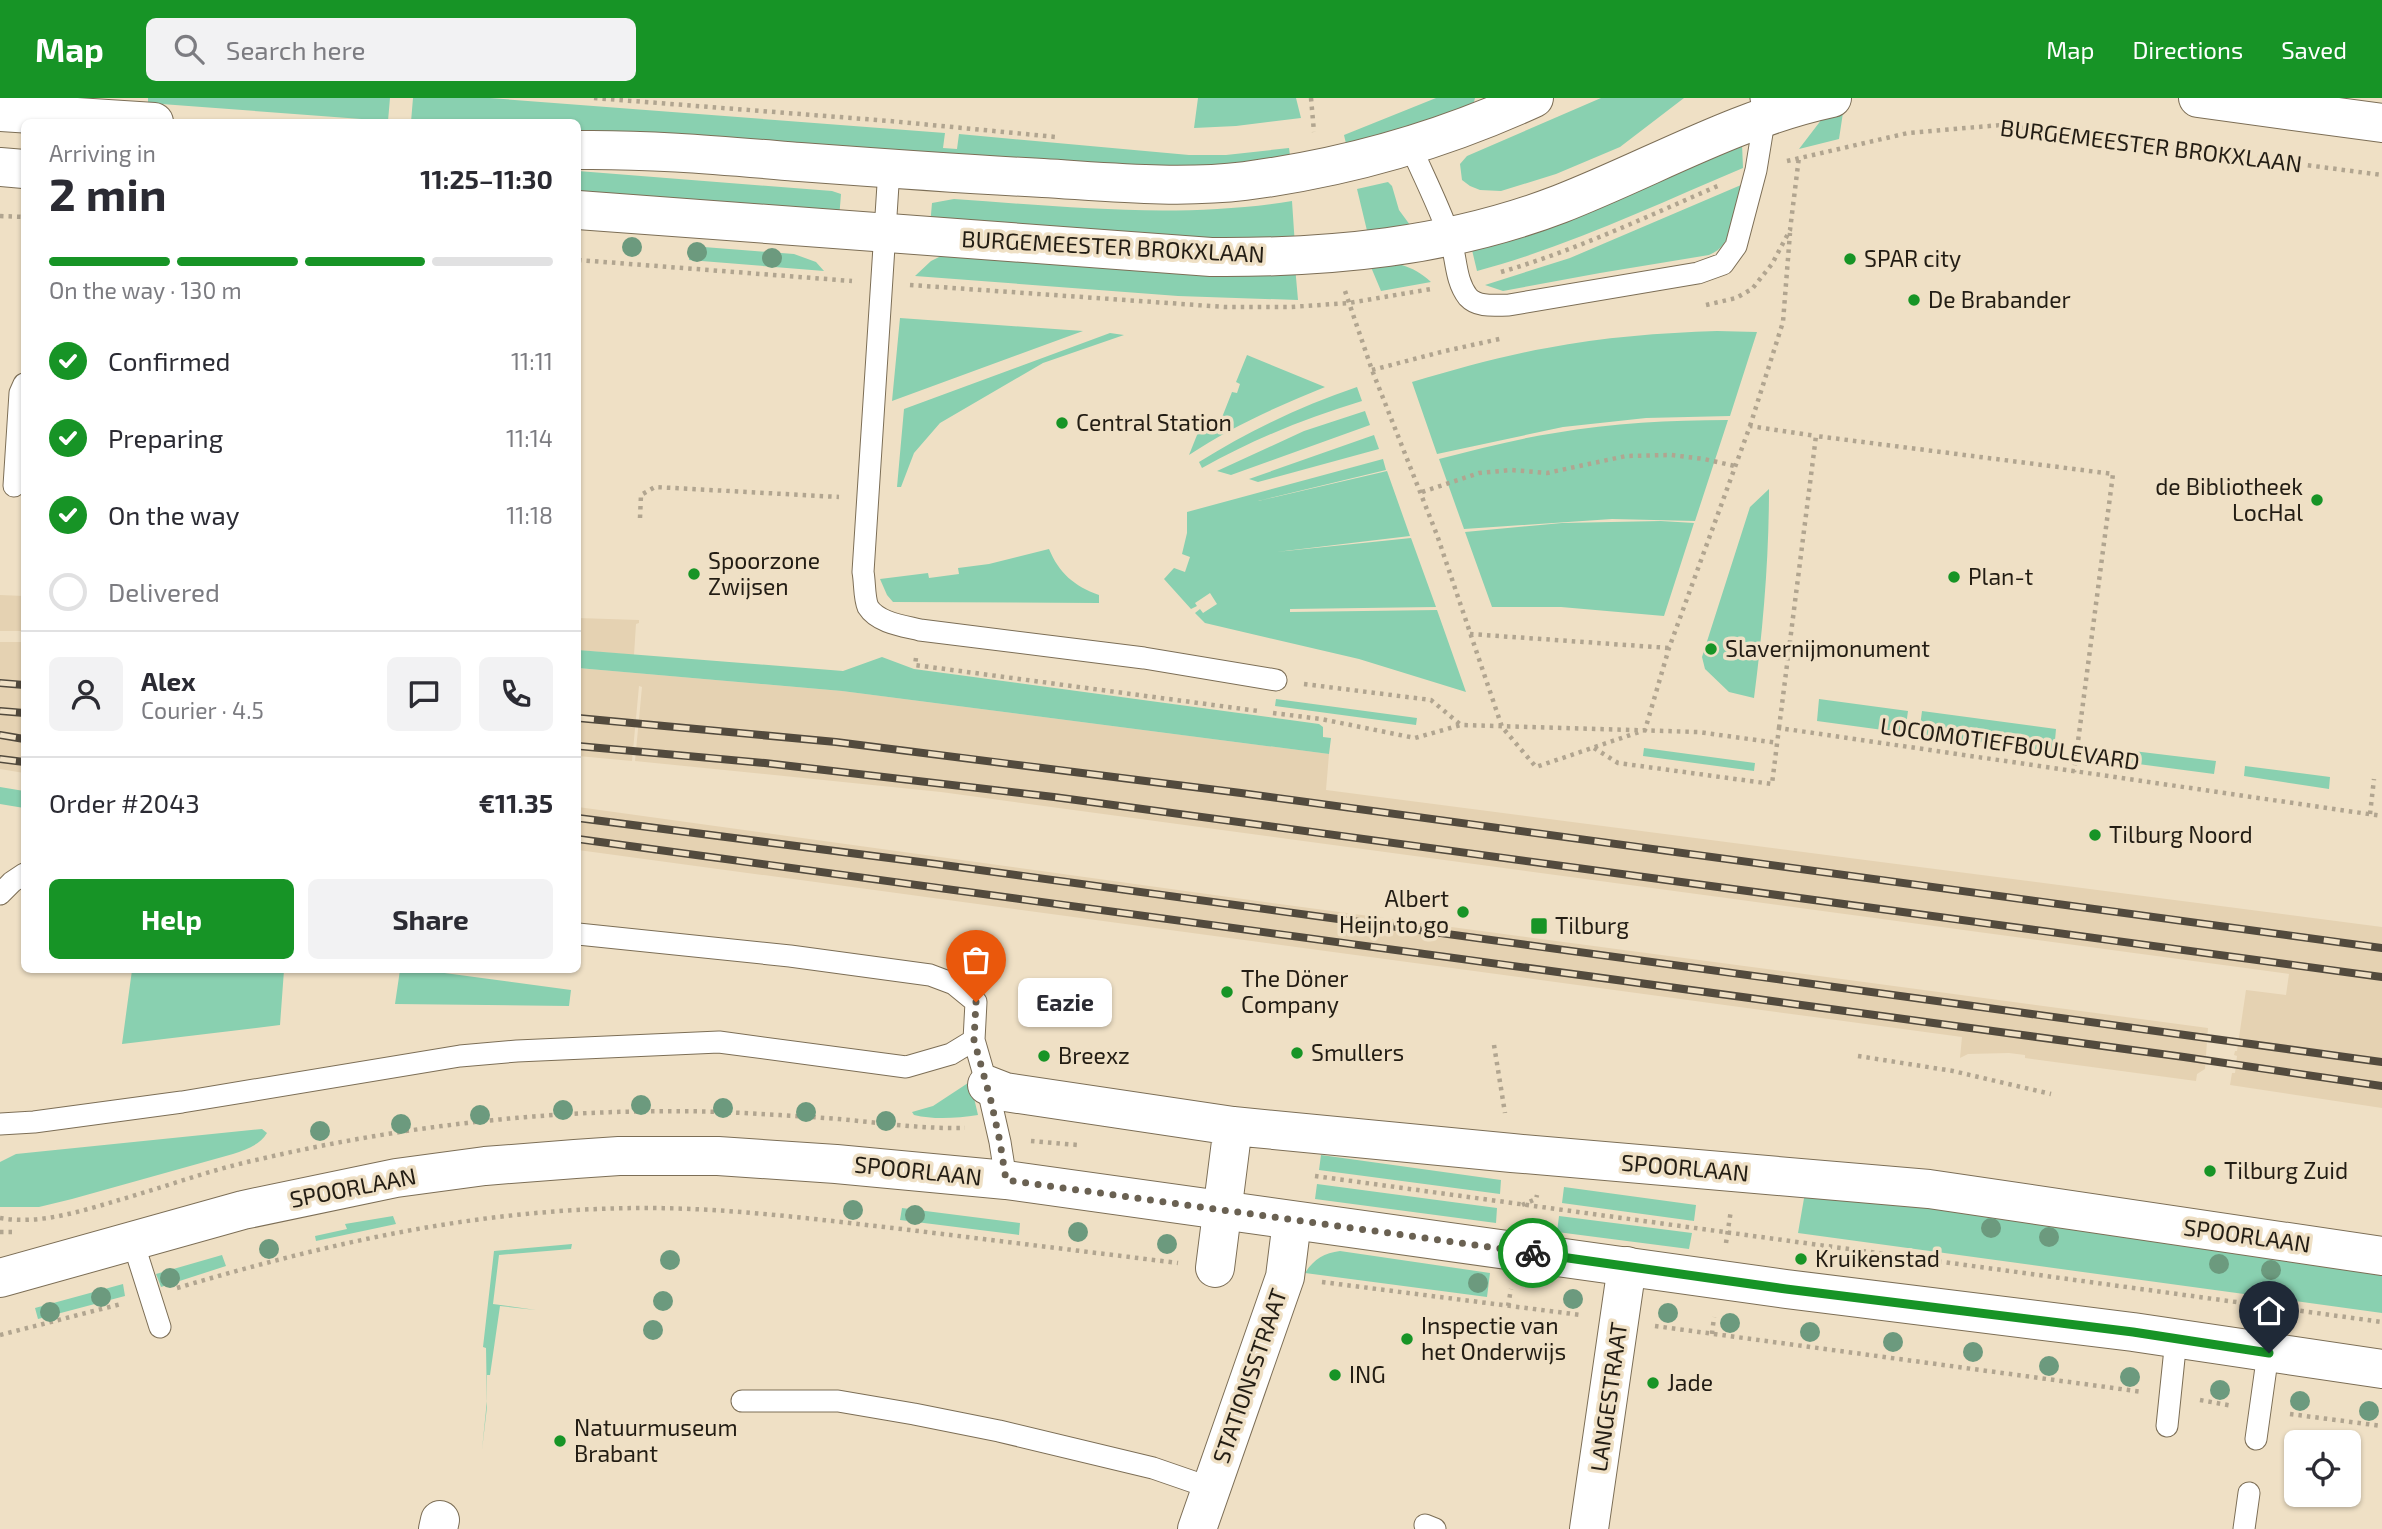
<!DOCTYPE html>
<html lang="en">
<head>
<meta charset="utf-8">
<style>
	body { margin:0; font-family:"Exo 2",sans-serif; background:#f2f2f3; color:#2b2b33; height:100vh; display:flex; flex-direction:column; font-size:26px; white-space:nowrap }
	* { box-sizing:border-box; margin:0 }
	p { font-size:23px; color:#7c7c81 }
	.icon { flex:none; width:38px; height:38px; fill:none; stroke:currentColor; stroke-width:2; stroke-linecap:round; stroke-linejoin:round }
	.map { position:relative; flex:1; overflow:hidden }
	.drawer { position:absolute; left:21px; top:21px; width:560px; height:854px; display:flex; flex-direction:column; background:#fff; border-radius:10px; box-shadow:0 2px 5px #0004 }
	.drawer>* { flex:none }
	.controls { position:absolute; left:2284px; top:1332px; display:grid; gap:14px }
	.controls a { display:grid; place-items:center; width:77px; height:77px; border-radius:10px; background:#fff; box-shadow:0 2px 5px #0004; font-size:35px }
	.pin { position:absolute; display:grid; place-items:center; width:60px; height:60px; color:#fff; margin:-72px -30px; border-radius:50% 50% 50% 0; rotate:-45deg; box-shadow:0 0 7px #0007 }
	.pin .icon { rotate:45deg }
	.courier { position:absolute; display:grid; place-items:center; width:70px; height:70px; margin:-35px; border:5px solid #179426; border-radius:50%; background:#fff; color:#222; box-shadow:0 2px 9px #0007 }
	.bubble { position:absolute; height:49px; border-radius:10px; background:#fff; box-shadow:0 2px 5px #0004; font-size:23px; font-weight:700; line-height:49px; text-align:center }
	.summary em { font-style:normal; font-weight:700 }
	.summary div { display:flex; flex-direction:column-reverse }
	.summary { display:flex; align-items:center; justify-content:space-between; height:119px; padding:0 28px }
	h1 { font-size:46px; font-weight:700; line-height:52px }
	.bar { display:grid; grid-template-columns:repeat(4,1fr); gap:10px 7px; align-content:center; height:84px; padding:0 28px }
	.bar i { height:9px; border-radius:5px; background:#e1e1e2 }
	.bar .active { background:#179426 }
	.bar p { grid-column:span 4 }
	.line { display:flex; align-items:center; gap:18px; padding:0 28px; border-top:2px solid #e1e1e2 }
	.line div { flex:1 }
	.round { display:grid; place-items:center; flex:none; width:74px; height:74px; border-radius:10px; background:#f2f2f3 }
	ol { padding:0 28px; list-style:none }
	li { display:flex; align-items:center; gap:21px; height:77px }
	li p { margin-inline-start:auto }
	li .icon { padding:7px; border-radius:50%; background:#179426; color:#fff; stroke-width:4 }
	li:last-child { color:#7c7c81 }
	li i { width:38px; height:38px; border:4px solid #e1e1e2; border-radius:50% }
	.primary-button { display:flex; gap:14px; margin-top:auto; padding:14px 28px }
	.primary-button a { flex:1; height:80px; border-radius:10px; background:#179426; color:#fff; font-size:28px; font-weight:700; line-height:80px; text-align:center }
	.primary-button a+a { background:#f2f2f3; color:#2b2b33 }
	header { display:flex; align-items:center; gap:42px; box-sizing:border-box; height:98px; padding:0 35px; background:#179426; color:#fff }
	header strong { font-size:33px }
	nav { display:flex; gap:38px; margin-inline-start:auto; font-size:24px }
	.search { width:490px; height:63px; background:#f2f2f3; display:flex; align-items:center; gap:18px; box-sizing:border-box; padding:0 24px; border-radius:10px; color:#7c7c81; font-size:26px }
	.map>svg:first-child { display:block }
	.built { fill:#e5d2b2 }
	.green { fill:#89d0b0 }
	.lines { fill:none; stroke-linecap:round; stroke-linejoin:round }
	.lane-casing { stroke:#7c6e56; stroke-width:23 }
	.street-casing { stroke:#7c6e56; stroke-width:40 }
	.secondary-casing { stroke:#7c6e56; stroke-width:40 }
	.path { stroke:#b1a590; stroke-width:4.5; stroke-dasharray:3.5 5; stroke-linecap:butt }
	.lane { stroke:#fff; stroke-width:21 }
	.street { stroke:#fff; stroke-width:38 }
	.secondary { stroke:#fff; stroke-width:38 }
	.rail-casing { stroke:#524a3d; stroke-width:8 }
	.rail { stroke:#efe0c5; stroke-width:5; stroke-dasharray:16; stroke-linecap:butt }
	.tree { fill:#6c9a7e }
	.done { stroke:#6a6152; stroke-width:7; stroke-dasharray:0 12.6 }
	.route { stroke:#179426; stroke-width:9 }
	.poi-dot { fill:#179426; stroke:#efe0c5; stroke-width:2.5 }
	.labels { text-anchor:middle; stroke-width:7; stroke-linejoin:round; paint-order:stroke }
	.street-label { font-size:23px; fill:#231d14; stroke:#efe0c5 }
	.poi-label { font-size:23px; fill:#231d14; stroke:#efe0c5; text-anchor:start }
</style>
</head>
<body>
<header>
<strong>Map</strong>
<div class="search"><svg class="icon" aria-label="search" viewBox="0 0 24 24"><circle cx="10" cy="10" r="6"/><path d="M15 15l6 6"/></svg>Search here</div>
<nav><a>Map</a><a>Directions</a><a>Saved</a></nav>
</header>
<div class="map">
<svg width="2382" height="1431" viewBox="0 0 2382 1431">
	<rect width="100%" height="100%" fill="#efe0c5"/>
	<path class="built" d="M0,497L24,498V533H0Z
		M578,520L639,522V525L636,526L634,557L578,552Z
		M0,544H24V675L0,671Z
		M578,570L842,593L1329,656L1326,692L2382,829V1010L2230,987L2232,975H2235L2237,958L2234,957L2235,953H2237L2246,892L2286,897L2289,876L941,694L635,663L642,589L639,588L632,663L578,658Z
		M578,709L1287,807L2208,930L2205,971L2197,976L2196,983L2025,960V957L2009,955L1968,956L1960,960L1962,939L578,752Z"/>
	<path class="green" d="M148,0H390L388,23L148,5Z
		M413,0H490L945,35L943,50L957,51L959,36L1189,57H1226L1289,50L1291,65L1239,72L578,37V24H411Z
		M1198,0H1296L1301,20L1236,28L1194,30Z
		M1436,0H1475L1474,4L1429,31L1348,54L1344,37Z
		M1601,0H1684L1620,49L1556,76L1501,93L1480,92L1470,88L1462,82L1460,66L1467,58Z
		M1844,8L1839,41L1799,51L1825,17Z
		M1742,46L1743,70C1655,107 1570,148 1477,173L1472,152Z
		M578,73L832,93L841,96L839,121L578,102Z
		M1388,84L1392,88L1399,112L1410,127L1369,141L1357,91Z
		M1741,87C1736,112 1735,147 1709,157L1600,175L1503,193L1485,187L1570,160Z
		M954,101C1066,109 1180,121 1292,103L1295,148L930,128L932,105Z
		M691,148L794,156L816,164L824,173L689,162Z
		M941,158L1295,168L1298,202L1178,198L915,178L931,163Z
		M1368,162C1393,164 1412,166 1431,184L1381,193Z
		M900,220L1083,233L892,303Z
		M1717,233L1757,234L1730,318L1646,320L1563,329L1437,356L1412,284C1457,271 1501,258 1547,250C1603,239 1660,235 1717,233Z
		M1110,235L1124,237L1043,265L940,325L914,355L901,389H897L904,311Z
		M1247,257L1325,289C1278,308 1231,329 1189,357L1203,322L1219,327L1232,294L1237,295L1240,286L1236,284Z
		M1357,289L1362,303C1306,320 1254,341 1202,370L1199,364C1249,333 1301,308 1357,289Z
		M1365,313L1370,327L1231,377L1217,373L1304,333Z
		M1728,322L1695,423L1612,421L1464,431L1439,361C1478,351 1516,341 1555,335C1613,325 1670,322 1728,322Z
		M1374,337L1379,351L1258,384L1249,381Z
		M1383,361L1386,372L1258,403L1387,373L1410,438L1276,454L1411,440L1436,509L1290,511V514L1437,512L1466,594L1359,561L1205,525L1195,515L1200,511L1203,515L1217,506L1210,495L1195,505L1197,508L1191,511L1164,481L1174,470L1185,474L1190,459L1182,456L1187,435V414Z
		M1769,391C1769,461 1763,531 1754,600L1729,594L1705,571L1702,559L1750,409Z
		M1661,423L1694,425L1664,518L1561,509H1492L1465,434L1562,425Z
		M1049,451C1059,475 1074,488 1099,497V505L893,504L887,497L880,481L928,475L929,480L959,476L958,470L989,466Z
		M578,552L843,573L882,559L914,571L1319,626L1323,629V639L1331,640L1329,656L842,593L578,570Z
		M1276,601L1417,620L1416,627L1275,608Z
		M1819,601L1908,613L1905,635L1817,623Z
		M1922,613L2056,631L2054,654L1919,636Z
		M1644,650L1755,665L1754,673L1643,658Z
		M2125,652L2216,663L2214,676L2123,664Z
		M2245,668L2330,679L2329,691L2244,678Z
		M0,689L24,693V710L0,706Z
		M132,872H284L280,927L122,946Z
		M400,872H422L571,892L569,908L395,906Z
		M968,985L971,987L978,1017C957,1020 935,1022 914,1017L912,1014L933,1008Z
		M262,1031L267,1035C259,1048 246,1051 233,1056L72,1101L39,1109H0V1064L16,1056Z
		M1321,1057L1501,1082L1500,1096L1319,1072Z
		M1807,1083L2382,1164V1215L1798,1135Z
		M1317,1086L1497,1110L1496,1125L1315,1101Z
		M1564,1089L1696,1107L1694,1123L1562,1105Z
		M902,1110L1020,1125L1019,1137L900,1122Z
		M393,1118L396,1126L316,1143L315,1138L347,1131L345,1126Z
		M1559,1118L1692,1135L1689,1151L1557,1134Z
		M572,1146L571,1151L499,1157L493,1206L536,1212L500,1208L490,1277H487V1302L482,1352L487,1309L486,1250L483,1249L494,1153Z
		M1340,1153L1490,1175L1487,1199L1305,1175C1314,1161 1324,1155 1340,1153Z
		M222,1157L226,1168L161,1189L156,1176Z
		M123,1186L125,1198L38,1221L35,1210Z"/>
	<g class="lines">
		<defs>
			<path id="lane" d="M1410,47C1423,77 1438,106 1449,137C1457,157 1454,181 1468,199C1478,210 1496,207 1509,207L1698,175L1723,166L1736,148L1756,72L1765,17L1761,0
				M889,71L863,474C865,484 864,500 868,509C878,525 904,528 920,532L1144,560L1276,582
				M14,388L20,295L24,286
				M0,796L12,784L24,776
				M578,836L790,858L930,877L954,886L976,904L974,942L987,987L1000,1044L1006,1082
				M0,1026L34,1024L182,1004L460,958L517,953L719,944L906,969L951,956L974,942
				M133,1144L160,1229
				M742,1303H838L914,1316L999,1333L1153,1370L1211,1390
				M2167,1328L2176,1241
				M2256,1341L2268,1255
				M1425,1427L1435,1431
				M2244,1431L2249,1395"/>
			<path id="street" d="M987,987L1005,994L1233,1028L1512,1055L1929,1091L2382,1158
				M1215,1170L1233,1028
				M438,1431L440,1422
				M1197,1431L1285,1179L1292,1123
				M1589,1431L1627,1168"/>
			<path id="secondary" d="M2198,0L2382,25
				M0,14L154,24
				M578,52C652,51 726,58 800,64C881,70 962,76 1043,80C1110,84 1178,91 1245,83C1344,70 1443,42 1534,0
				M0,69L24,71
				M578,112L1211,159C1330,160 1448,149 1560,106C1652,70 1735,21 1832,0
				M0,1180L243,1112L396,1080L485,1068L575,1061L619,1058H718L836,1066L1006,1082L1786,1191L2133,1234L2382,1271"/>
		</defs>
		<use href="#lane" class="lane-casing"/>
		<use href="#street" class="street-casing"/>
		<use href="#secondary" class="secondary-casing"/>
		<path class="path" d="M594,0L890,23L1056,39
			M1311,0L1314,34
			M1787,63L1908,35L2001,27L2382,77
			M0,118L24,119
			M578,162L852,183
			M1501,174C1577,152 1648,118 1720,87
			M910,187L1225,209H1291L1349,205L1431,191
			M1345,193L1372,272L1437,437L1502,629L1536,669L1645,632L1669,550L1750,328L1816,338
			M1706,207L1736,200L1752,191L1772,166L1790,132L1799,59
			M1372,272L1445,253L1504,240
			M1750,328L1783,224L1790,135
			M1422,394L1479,375L1511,372L1547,375L1626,358L1671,357L1704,361L1735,368
			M640,420L641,397L655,389L839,399
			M1470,536L1669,550
			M916,560L915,567L1258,613
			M1304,586L1431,602L1461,627
			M1273,615L1321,621L1415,640L1461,627L1698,634L1778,645
			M1779,630L1816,338L2113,376L2074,674
			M1594,650L1618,665L1772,686L1779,630L2382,718
			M2370,716L2374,681
			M1494,947L1505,1015
			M1858,958L1953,973L2051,996
			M1031,1043L1078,1047
			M1315,1078L2382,1224
			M1522,1107L1536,1101L1537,1097
			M0,1120C39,1127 82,1113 119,1102C165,1089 210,1072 256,1062C409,1026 566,1009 723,1014C762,1016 800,1018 839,1021C881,1025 923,1031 965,1030
			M0,1134H13
			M1726,1145L1731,1112
			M1322,1184L1581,1217
			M177,1190C333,1144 481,1110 646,1110C734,1110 822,1122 910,1132C999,1143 1089,1154 1178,1165
			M1508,1208L1511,1191
			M1655,1228L2143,1294
			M1712,1236L1714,1219
			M0,1237L121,1206
			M2200,1302L2233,1308
			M2290,1316L2382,1328"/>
		<use href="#lane" class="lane"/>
		<use href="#street" class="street"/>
		<use href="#secondary" class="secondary"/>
		<defs>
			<path id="rail" d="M0,585L24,587
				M0,613L24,615
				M578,620L836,644L1241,695L2382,850
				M0,637L24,641
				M578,648L765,665L1054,699L2382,879
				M0,661L24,664
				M578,720L936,766L2382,964
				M578,741L2184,959L2382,988"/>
		</defs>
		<use href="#rail" class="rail-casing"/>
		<use href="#rail" class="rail"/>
	</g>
	<g class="tree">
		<circle cx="632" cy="149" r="10"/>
		<circle cx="697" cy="154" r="10"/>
		<circle cx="772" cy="160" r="10"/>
		<circle cx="641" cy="1007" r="10"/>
		<circle cx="723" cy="1010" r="10"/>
		<circle cx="563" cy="1012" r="10"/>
		<circle cx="806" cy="1014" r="10"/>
		<circle cx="480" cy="1017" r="10"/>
		<circle cx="886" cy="1023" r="10"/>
		<circle cx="401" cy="1026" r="10"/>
		<circle cx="320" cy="1033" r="10"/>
		<circle cx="853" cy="1112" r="10"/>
		<circle cx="915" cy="1117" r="10"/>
		<circle cx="1991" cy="1130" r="10"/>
		<circle cx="1078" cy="1134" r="10"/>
		<circle cx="2049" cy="1139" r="10"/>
		<circle cx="1167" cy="1146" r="10"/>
		<circle cx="269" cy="1151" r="10"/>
		<circle cx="670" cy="1162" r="10"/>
		<circle cx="2219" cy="1166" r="10"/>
		<circle cx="2271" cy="1172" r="10"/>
		<circle cx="170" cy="1180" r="10"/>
		<circle cx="1478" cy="1185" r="10"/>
		<circle cx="101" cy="1199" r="10"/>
		<circle cx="1573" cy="1201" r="10"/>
		<circle cx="663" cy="1203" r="10"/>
		<circle cx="50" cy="1214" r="10"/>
		<circle cx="1668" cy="1215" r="10"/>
		<circle cx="1730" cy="1225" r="10"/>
		<circle cx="653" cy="1232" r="10"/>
		<circle cx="1810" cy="1234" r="10"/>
		<circle cx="1893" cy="1244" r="10"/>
		<circle cx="1973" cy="1254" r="10"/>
		<circle cx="2049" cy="1268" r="10"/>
		<circle cx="2130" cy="1279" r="10"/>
		<circle cx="2220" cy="1292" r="10"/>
		<circle cx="2300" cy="1303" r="10"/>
		<circle cx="2369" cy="1313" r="10"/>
	</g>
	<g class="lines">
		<path class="done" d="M976,904L974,942L991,1003L1000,1044L1006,1082L1533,1155"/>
		<path class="route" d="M1533,1155L1786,1191L2133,1234L2269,1255"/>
	</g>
	<g class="poi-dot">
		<circle cx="1850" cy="161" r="7"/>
		<circle cx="1914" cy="202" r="7"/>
		<circle cx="1062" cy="325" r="7"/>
		<circle cx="2317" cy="402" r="7"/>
		<circle cx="694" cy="476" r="7"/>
		<circle cx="1954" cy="479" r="7"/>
		<circle cx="1711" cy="551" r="7"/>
		<circle cx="2095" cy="737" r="7"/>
		<circle cx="1463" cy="814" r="7"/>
		<rect x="1530" y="819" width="18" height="18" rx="3.5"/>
		<circle cx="1227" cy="894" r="7"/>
		<circle cx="1297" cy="955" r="7"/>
		<circle cx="1044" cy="958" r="7"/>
		<circle cx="2210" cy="1073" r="7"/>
		<circle cx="1801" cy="1161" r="7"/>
		<circle cx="1407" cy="1241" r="7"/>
		<circle cx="1335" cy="1277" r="7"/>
		<circle cx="1653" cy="1285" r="7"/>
		<circle cx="560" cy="1343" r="7"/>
	</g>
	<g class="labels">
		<g class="street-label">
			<text transform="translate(2151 48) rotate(7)" y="8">BURGEMEESTER BROKXLAAN</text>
			<text transform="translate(1113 149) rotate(3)" y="8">BURGEMEESTER BROKXLAAN</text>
			<text transform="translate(2010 646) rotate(8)" y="8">LOCOMOTIEFBOULEVARD</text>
			<text transform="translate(1685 1070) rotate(5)" y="8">SPOORLAAN</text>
			<text transform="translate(918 1073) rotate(6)" y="8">SPOORLAAN</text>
			<text transform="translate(353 1090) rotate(-11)" y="8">SPOORLAAN</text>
			<text transform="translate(2247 1138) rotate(8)" y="8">SPOORLAAN</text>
			<text transform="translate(1250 1278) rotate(-71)" y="8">STATIONSSTRAAT</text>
			<text transform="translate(1609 1299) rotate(-82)" y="8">LANGESTRAAT</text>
		</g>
		<g class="poi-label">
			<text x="1864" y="169">SPAR city</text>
			<text x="1928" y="210">De Brabander</text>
			<text x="1076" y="333">Central Station</text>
			<text x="2303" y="397" text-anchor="end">de Bibliotheek<tspan x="2303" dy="26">LocHal</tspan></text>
			<text x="708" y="471">Spoorzone<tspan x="708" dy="26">Zwijsen</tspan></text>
			<text x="1968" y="487">Plan-t</text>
			<text x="1725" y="559">Slavernijmonument</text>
			<text x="2109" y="745">Tilburg Noord</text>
			<text x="1449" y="809" text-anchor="end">Albert<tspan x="1449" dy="26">Heijn to go</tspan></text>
			<text x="1555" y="836">Tilburg</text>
			<text x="1241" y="889">The Döner<tspan x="1241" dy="26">Company</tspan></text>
			<text x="1311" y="963">Smullers</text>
			<text x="1058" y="966">Breexz</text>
			<text x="2224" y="1081">Tilburg Zuid</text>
			<text x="1815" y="1169">Kruikenstad</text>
			<text x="1421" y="1236">Inspectie van<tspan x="1421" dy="26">het Onderwijs</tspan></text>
			<text x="1349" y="1285">ING</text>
			<text x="1667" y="1293">Jade</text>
			<text x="574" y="1338">Natuurmuseum<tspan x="574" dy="26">Brabant</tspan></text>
		</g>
	</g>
</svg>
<div class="controls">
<a><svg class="icon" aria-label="locate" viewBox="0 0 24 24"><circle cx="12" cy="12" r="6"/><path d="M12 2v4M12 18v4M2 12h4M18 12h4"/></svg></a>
</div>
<div class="pin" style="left:976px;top:904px;background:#ea580c"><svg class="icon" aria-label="bag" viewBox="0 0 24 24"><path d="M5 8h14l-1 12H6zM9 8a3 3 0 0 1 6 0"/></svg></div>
<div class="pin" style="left:2269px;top:1255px;background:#1f2937"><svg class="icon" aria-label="home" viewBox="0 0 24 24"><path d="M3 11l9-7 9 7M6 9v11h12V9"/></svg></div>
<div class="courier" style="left:1533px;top:1155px"><svg class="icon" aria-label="bike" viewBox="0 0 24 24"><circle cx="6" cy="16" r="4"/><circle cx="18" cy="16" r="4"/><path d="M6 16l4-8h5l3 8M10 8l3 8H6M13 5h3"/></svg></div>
<div class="bubble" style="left:1018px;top:880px;width:94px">Eazie</div>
<section class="drawer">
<div class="summary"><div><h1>2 min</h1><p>Arriving in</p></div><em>11:25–11:30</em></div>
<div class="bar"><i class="active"></i><i class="active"></i><i class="active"></i><i></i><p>On the way · 130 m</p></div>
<ol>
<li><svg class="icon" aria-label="check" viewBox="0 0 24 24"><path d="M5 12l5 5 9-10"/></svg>Confirmed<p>11:11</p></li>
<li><svg class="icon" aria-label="check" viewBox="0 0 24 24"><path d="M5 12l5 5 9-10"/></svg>Preparing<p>11:14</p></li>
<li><svg class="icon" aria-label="check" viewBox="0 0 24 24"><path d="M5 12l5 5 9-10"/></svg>On the way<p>11:18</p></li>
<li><i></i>Delivered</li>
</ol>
<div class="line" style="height:126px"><a class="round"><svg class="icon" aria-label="person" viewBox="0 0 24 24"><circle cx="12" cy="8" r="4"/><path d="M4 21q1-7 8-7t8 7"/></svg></a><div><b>Alex</b><p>Courier · 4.5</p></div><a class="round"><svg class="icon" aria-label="chat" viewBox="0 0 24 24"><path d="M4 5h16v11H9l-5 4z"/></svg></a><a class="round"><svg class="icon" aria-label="phone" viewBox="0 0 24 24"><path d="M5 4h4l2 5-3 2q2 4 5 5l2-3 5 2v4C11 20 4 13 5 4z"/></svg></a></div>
<div class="line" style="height:91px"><div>Order #2043</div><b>€11.35</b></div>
<div class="primary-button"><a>Help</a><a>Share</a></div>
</section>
</div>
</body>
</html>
